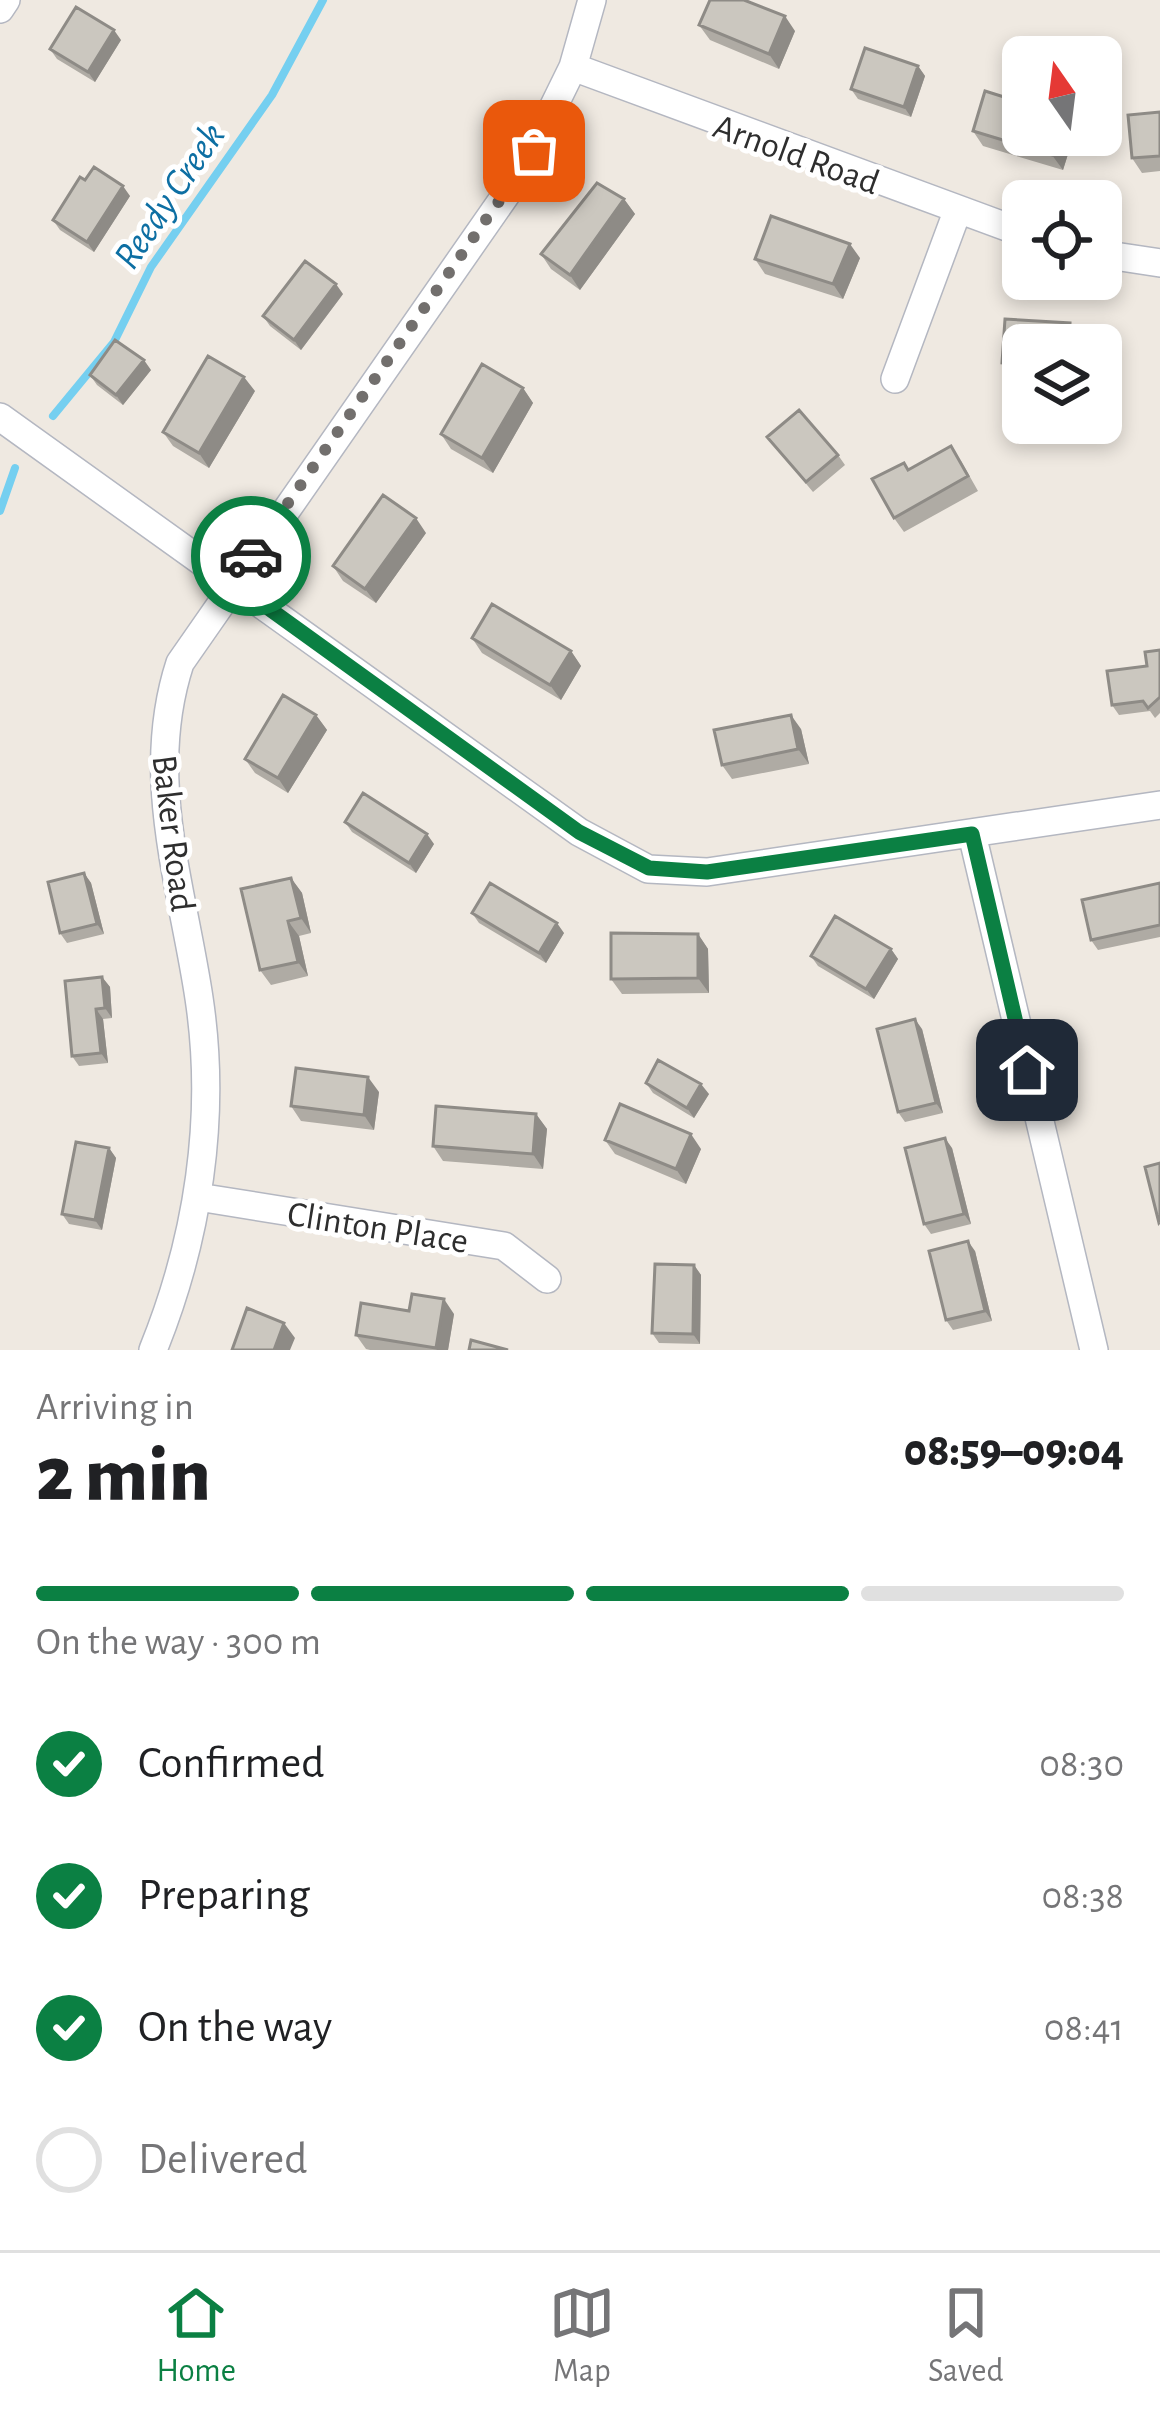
<!DOCTYPE html>
<html lang="en">
<head>
<meta charset="utf-8">
<style>
	body { margin:0; font-family:"Alegreya Sans",sans-serif; background:#f6f6f6; color:#202124; height:100vh; display:flex; flex-direction:column; font-size:45px; white-space:nowrap }
	* { box-sizing:border-box; margin:0 }
	p { font-size:39px; color:#757577 }
	.icon { flex:none; width:66px; height:66px; fill:none; stroke:currentColor; stroke-width:2; stroke-linecap:round; stroke-linejoin:round }
	.map { position:relative; height:1350px; overflow:hidden }
	.details { display:flex; flex-direction:column; background:#fff; flex:1 }
	.details>* { flex:none }
	.needle { width:78px; rotate:346deg }
	.controls { position:absolute; left:1002px; top:36px; display:grid; gap:24px }
	.controls a { display:grid; place-items:center; width:120px; height:120px; border-radius:18px; background:#fff; box-shadow:0 6px 18px #0003; font-size:60px }
	.pin { position:absolute; display:grid; place-items:center; width:102px; height:102px; color:#fff; margin:-51px; border-radius:24px; box-shadow:0 6px 18px #0006 }
	.courier { position:absolute; display:grid; place-items:center; width:120px; height:120px; margin:-60px; border:9px solid #0b8043; border-radius:50%; background:#fff; color:#222; box-shadow:0 3px 15px #0007 }
	.head em { font-style:normal; font-weight:800 }
	.head div { display:flex; flex-direction:column-reverse }
	.head { display:flex; align-items:center; justify-content:space-between; height:204px; padding:0 36px }
	h1 { font-size:78px; font-weight:800; line-height:90px }
	.bar { display:grid; grid-template-columns:repeat(4,1fr); gap:18px 12px; align-content:center; height:144px; padding:0 36px }
	.bar i { height:15px; border-radius:9px; background:#e0e0e0 }
	.bar .current { background:#0b8043 }
	.bar p { grid-column:span 4 }
	ol { padding:0 36px; list-style:none }
	li { display:flex; align-items:center; gap:36px; height:132px }
	li p { margin-inline-start:auto }
	li .icon { padding:12px; border-radius:50%; background:#0b8043; color:#fff; stroke-width:4 }
	li:last-child { color:#757577 }
	li i { width:66px; height:66px; border:6px solid #e0e0e0; border-radius:50% }
	.tab-bar { display:flex; justify-content:space-around; align-items:center; height:168px; border-top:3px solid #e0e0e0; background:#fff; font-size:33px; color:#757577 }
	.tab-bar a { display:grid; justify-items:center; gap:6px }
	.tab-bar .current { color:#0b8043 }
	.map>svg:first-child { display:block }
	.lines { fill:none; stroke-linecap:round; stroke-linejoin:round }
	.stream { stroke:#75cff0; stroke-width:8 }
	.minor-casing { stroke:#b4b7c1; stroke-width:30 }
	.minor { stroke:#fff; stroke-width:27 }
	.wall { fill:#afaba4 }
	.shaded-wall { fill:#8e8b86 }
	.building { fill:#cbc7bf; stroke:#8e8b86; stroke-width:3 }
	.done { stroke:#726f6d; stroke-width:12; stroke-dasharray:0 21.6 }
	.route { stroke:#0b8043; stroke-width:15 }
	.labels { text-anchor:middle; stroke-width:10; stroke-linejoin:round; paint-order:stroke }
	.street-label { font-size:36px; fill:#2e2e2e; stroke:#fff }
	.water-label { font-size:39px; font-style:italic; fill:#0d6fa3; stroke:#fff }
</style>
</head>
<body>
<div class="map">
<svg width="1160" height="1350" viewBox="0 0 1160 1350">
	<rect width="100%" height="100%" fill="#efe9e1"/>
	<g class="lines">
		<path class="stream" d="M53,416L114,342L151,267L272,95L323,0
			M0,511L15,468"/>
		<defs>
			<path id="minor" d="M0,9L6,0
				M573,67L1023,233
				M1101,254L1160,263
				M895,379L957,212
				M0,417L579,832L648,869L707,872L1160,805
				M972,834L1094,1350
				M198,1197L504,1246L547,1279
				M153,1350C198,1239 217,1117 199,998C182,885 143,776 180,663L521,173L573,67L592,0"/>
		</defs>
		<use href="#minor" class="minor-casing"/>
		<use href="#minor" class="minor"/>
	</g>
	<path class="wall" d="M699,25L795,31L779,69L710,40Z
		M121,40L95,82L57,59L50,49Z
		M918,66L925,76L911,117L858,99L851,89Z
		M1160,112V171L1142,173L1132,158Z
		M973,131L1074,135L1063,170L983,146Z
		M85,180L130,196L94,252L60,230L53,220Z
		M624,199L635,214L580,290L551,269L541,254Z
		M860,258L843,299L765,274L755,259Z
		M343,294L301,350L270,326L263,316Z
		M1005,319L1070,323L1081,338L1080,345H1023V379L1012,378L1002,363Z
		M151,370L123,405L97,385L90,375Z
		M523,388L533,403L493,473L451,449L441,434Z
		M255,391L209,468L173,446L163,432Z
		M767,437L838,455L845,465L813,492Z
		M961,461L978,491L904,532L894,518L909,470Z
		M426,533L376,603L343,581L333,566Z
		M472,638L571,651L581,666L561,700L482,653Z
		M1160,650V713L1155,718L1150,711L1119,715L1112,705Z
		M316,715L327,730L288,793L255,773L245,759Z
		M801,729L809,764L732,779L722,765Z
		M345,822L434,844L416,873L352,832Z
		M84,873L91,883L104,934L67,943L60,933Z
		M291,878L302,893L311,933L299,936L308,976L271,985L260,970Z
		M1160,883V937L1098,950L1091,940Z
		M472,913L564,933L546,963L479,923Z
		M698,934L708,949L709,993L622,994L611,979Z
		M891,949L898,959L874,999L818,966L811,956Z
		M102,977L110,987L112,1018L103,1019L108,1063L79,1066L72,1056Z
		M922,1029L943,1113L905,1122L898,1112Z
		M646,1083L709,1094L694,1118L653,1093Z
		M379,1092L374,1130L301,1121L291,1106Z
		M536,1114L547,1129L543,1169L443,1161L433,1146Z
		M605,1140L701,1149L686,1184L615,1154Z
		M109,1148L116,1158L102,1230L69,1224L62,1214Z
		M952,1148L971,1224L931,1234L924,1224Z
		M975,1251L992,1321L953,1330L946,1320Z
		M694,1265L701,1275L700,1344L659,1343L652,1333Z
		M409,1311L454,1314L448,1350H370L366,1349L356,1335Z"/>
	<path class="shaded-wall" d="M785,16L795,31L779,69L769,54Z
		M114,30L121,40L95,82L88,72Z
		M918,66L925,76L911,117L904,107Z
		M1059,135H1074L1063,170L1052,155Z
		M123,186L130,196L94,252L87,242Z
		M624,199L635,214L580,290L570,275Z
		M850,244L860,258L843,299L833,284Z
		M336,284L343,294L301,350L294,340Z
		M1070,323L1081,338L1080,345H1069Z
		M144,360L151,370L123,405L116,395Z
		M244,377L255,391L209,468L199,453Z
		M523,388L533,403L493,473L482,458Z
		M416,518L426,533L376,603L365,589Z
		M571,651L581,666L561,700L550,685Z
		M316,715L327,730L288,793L278,778Z
		M791,715L801,729L809,764L798,749Z
		M427,834L434,844L416,873L409,863Z
		M84,873L91,883L104,934L97,924Z
		M291,878L302,893L311,933L301,918Z
		M288,921L299,936L308,976L298,962Z
		M557,923L564,933L546,963L539,953Z
		M698,934L708,949L709,993L698,978Z
		M891,949L898,959L874,999L866,989Z
		M102,977L110,987L112,1018L105,1008Z
		M96,1009L103,1019L108,1063L101,1053Z
		M915,1019L922,1029L943,1113L936,1103Z
		M368,1077L379,1092L374,1130L364,1115Z
		M701,1084L709,1094L694,1118L687,1108Z
		M536,1114L547,1129L543,1169L533,1154Z
		M691,1134L701,1149L686,1184L676,1169Z
		M945,1138L952,1148L971,1224L964,1214Z
		M109,1148L116,1158L102,1230L95,1220Z
		M968,1241L975,1251L992,1321L985,1311Z
		M694,1265L701,1275L700,1344L693,1334Z
		M444,1299L454,1314L448,1350H437L436,1348Z
		M284,1323L295,1338L290,1350H274Z"/>
	<path class="building" d="M710,0H744L785,16L769,54L699,25Z
		M76,7L114,30L88,72L50,49Z
		M865,48L918,66L904,107L851,89Z
		M985,91L1023,103V135H1059L1052,155L973,131Z
		M1160,112V156L1132,158L1128,115Z
		M94,167L123,186L87,242L53,220L80,177L85,180Z
		M597,183L624,199L570,275L541,254Z
		M771,216L850,244L833,284L755,259Z
		M305,261L336,284L294,340L263,316Z
		M1005,319L1070,323L1069,345H1023V365L1002,363Z
		M115,340L144,360L116,395L90,375Z
		M208,356L244,377L199,453L163,432Z
		M482,364L523,388L482,458L441,434Z
		M799,410L838,455L806,482L767,437Z
		M951,446L968,476L894,518L872,479L904,463L908,470Z
		M383,495L416,518L365,589L333,566Z
		M492,604L571,651L550,685L472,638Z
		M1160,650V697L1148,708L1143,701L1112,705L1107,671L1147,666L1145,652Z
		M283,695L316,715L278,778L245,759Z
		M791,715L798,749L722,765L714,730Z
		M363,793L427,834L409,863L345,822Z
		M84,873L97,924L60,933L48,882Z
		M291,878L301,918L288,921L298,962L260,970L241,889Z
		M490,883L557,923L539,953L472,913Z
		M1160,883V925L1091,940L1082,900Z
		M835,916L891,949L866,989L811,956Z
		M611,933L698,934V978L611,979Z
		M102,977L105,1008L96,1009L101,1053L72,1056L65,981Z
		M915,1019L936,1103L898,1112L877,1029Z
		M658,1060L701,1084L687,1108L646,1083Z
		M296,1068L368,1077L364,1115L291,1106Z
		M620,1104L691,1134L676,1169L605,1140Z
		M436,1106L536,1114L533,1154L433,1146Z
		M945,1138L964,1214L924,1224L905,1148Z
		M76,1142L109,1148L95,1220L62,1214Z
		M1160,1163V1222L1159,1223L1145,1167Z
		M968,1241L985,1311L946,1320L929,1251Z
		M655,1264L694,1265L693,1334L652,1333Z
		M412,1294L444,1299L436,1348L356,1335L361,1303L409,1311Z
		M247,1308L284,1323L274,1350H232Z
		M471,1340L508,1350H469Z"/>
	<g class="lines">
		<path class="done" d="M251,556L534,151"/>
		<path class="route" d="M251,556L232,582L579,832L649,868L707,872L972,834L1027,1070"/>
	</g>
	<g class="labels">
		<g class="street-label">
			<text transform="translate(797 153) rotate(20)" y="13">Arnold Road</text>
			<text transform="translate(175 833) rotate(83)" y="13">Baker Road</text>
			<text transform="translate(378 1226) rotate(9)" y="13">Clinton Place</text>
		</g>
		<g class="water-label">
			<text transform="translate(168 195) rotate(-56)" y="14">Reedy Creek</text>
		</g>
	</g>
</svg>
<div class="controls">
<a><svg class="needle" viewBox="-14 -14 28 28"><path d="M0-13l5 13h-10z" fill="#e53935"/><path d="M0 13l5-13h-10z" fill="#757577"/></svg></a>
<a><svg class="icon" aria-label="locate" viewBox="0 0 24 24"><circle cx="12" cy="12" r="6"/><path d="M12 2v4M12 18v4M2 12h4M18 12h4"/></svg></a>
<a><svg class="icon" aria-label="layers" viewBox="0 0 24 24"><path d="M12 4l9 5-9 5-9-5zM3 14l9 5 9-5"/></svg></a>
</div>
<div class="pin" style="left:534px;top:151px;background:#ea580c"><svg class="icon" aria-label="bag" viewBox="0 0 24 24"><path d="M5 8h14l-1 12H6zM9 8a3 3 0 0 1 6 0"/></svg></div>
<div class="pin" style="left:1027px;top:1070px;background:#1f2937"><svg class="icon" aria-label="home" viewBox="0 0 24 24"><path d="M3 11l9-7 9 7M6 9v11h12V9"/></svg></div>
<div class="courier" style="left:251px;top:556px"><svg class="icon" aria-label="car" viewBox="0 0 24 24"><path d="M5 17H2v-5l4-1 3-4h7l3 4 3 1v5h-3M9 17h6M6 11h13"/><circle cx="7" cy="17" r="2"/><circle cx="17" cy="17" r="2"/></svg></div>
</div>
<section class="details">
<div class="head"><div><h1>2 min</h1><p>Arriving in</p></div><em>08:59–09:04</em></div>
<div class="bar"><i class="current"></i><i class="current"></i><i class="current"></i><i></i><p>On the way · 300 m</p></div>
<ol>
<li><svg class="icon" aria-label="check" viewBox="0 0 24 24"><path d="M5 12l5 5 9-10"/></svg>Confirmed<p>08:30</p></li>
<li><svg class="icon" aria-label="check" viewBox="0 0 24 24"><path d="M5 12l5 5 9-10"/></svg>Preparing<p>08:38</p></li>
<li><svg class="icon" aria-label="check" viewBox="0 0 24 24"><path d="M5 12l5 5 9-10"/></svg>On the way<p>08:41</p></li>
<li><i></i>Delivered</li>
</ol>
</section>
<nav class="tab-bar">
<a class="current"><svg class="icon" aria-label="home" viewBox="0 0 24 24"><path d="M3 11l9-7 9 7M6 9v11h12V9"/></svg>Home</a>
<a><svg class="icon" aria-label="map" viewBox="0 0 24 24"><path d="M3 6l6-2 6 2 6-2v14l-6 2-6-2-6 2zM9 4v14M15 6v14"/></svg>Map</a>
<a><svg class="icon" aria-label="saved" viewBox="0 0 24 24"><path d="M7 4h10v16l-5-4-5 4z"/></svg>Saved</a>
</nav>
</body>
</html>
